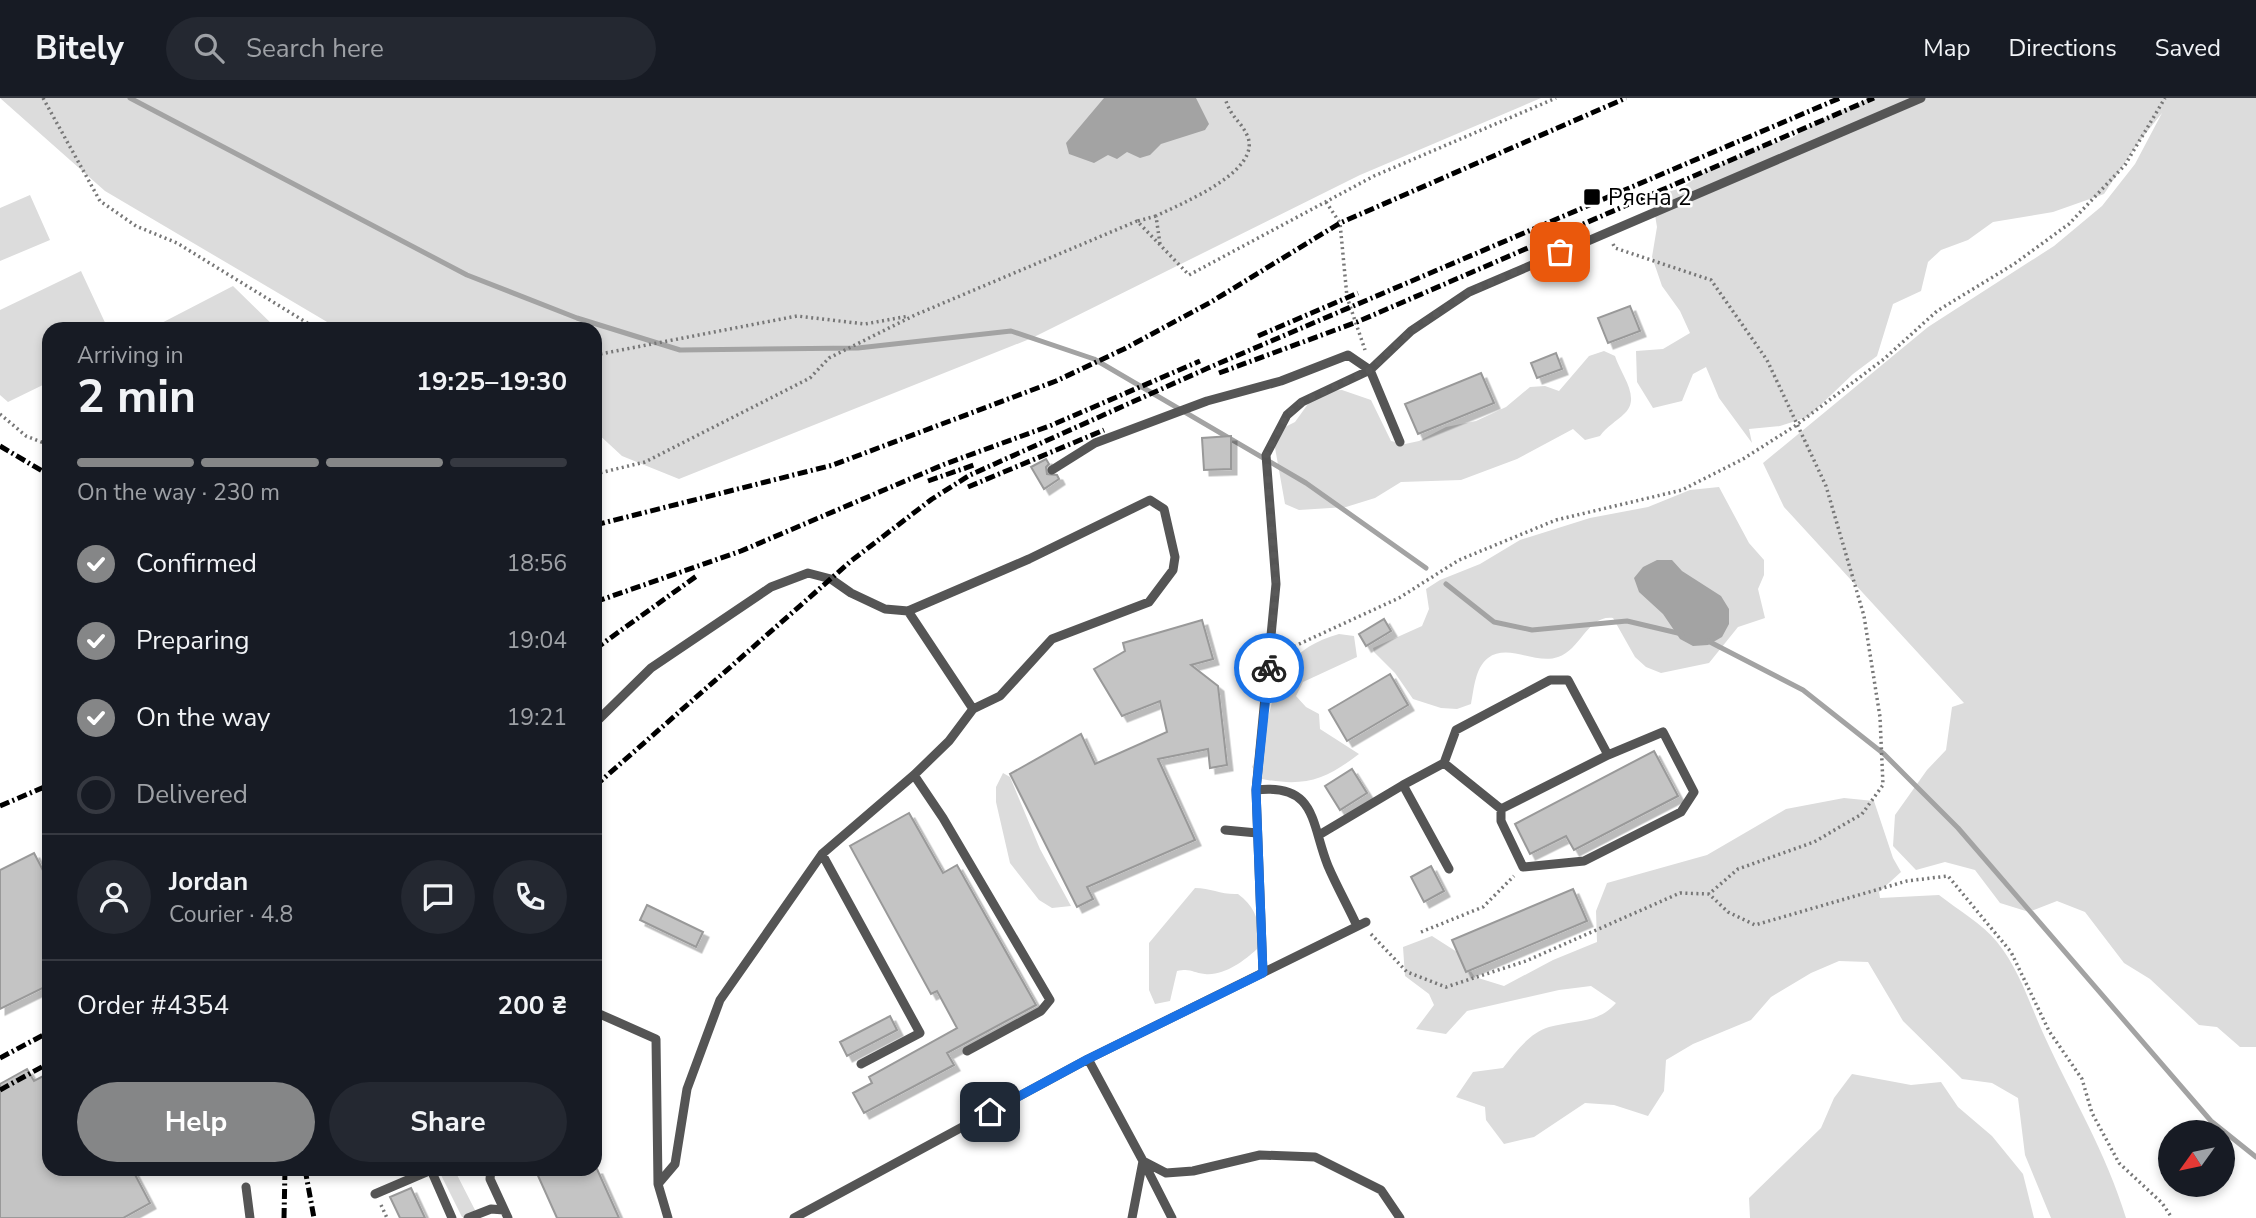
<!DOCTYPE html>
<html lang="en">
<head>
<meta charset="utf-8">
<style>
	body { margin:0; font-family:"Nunito Sans",sans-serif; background:#242831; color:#f1f3f6; height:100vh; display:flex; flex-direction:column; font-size:26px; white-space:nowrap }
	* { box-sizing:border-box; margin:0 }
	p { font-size:23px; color:#9ea1a6 }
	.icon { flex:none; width:38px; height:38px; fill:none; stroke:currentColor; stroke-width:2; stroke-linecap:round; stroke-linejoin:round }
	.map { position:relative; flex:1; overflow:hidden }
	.details { position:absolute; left:42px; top:224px; width:560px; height:854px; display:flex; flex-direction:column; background:#171b24; border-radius:21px; box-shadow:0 4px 10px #0003 }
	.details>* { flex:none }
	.needle { width:46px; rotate:237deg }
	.controls { position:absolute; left:2158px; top:1022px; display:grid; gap:14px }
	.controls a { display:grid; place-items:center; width:77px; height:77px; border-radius:50%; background:#171b24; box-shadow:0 4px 10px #0003; font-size:35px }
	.pin { position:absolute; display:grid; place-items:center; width:60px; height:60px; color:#fff; margin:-30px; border-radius:14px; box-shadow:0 4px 10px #0006 }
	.courier { position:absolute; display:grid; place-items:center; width:70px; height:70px; margin:-35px; border:5px solid #1a73e8; border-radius:50%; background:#fff; color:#222; box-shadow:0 2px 9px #0007 }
	.head em { font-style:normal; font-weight:700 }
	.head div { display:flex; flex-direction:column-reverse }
	.head { display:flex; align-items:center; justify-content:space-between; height:119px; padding:0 35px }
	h1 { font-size:46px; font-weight:700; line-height:52px }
	.bar { display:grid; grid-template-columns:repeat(4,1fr); gap:10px 7px; align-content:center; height:84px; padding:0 35px }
	.bar i { height:9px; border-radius:5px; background:#363941 }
	.bar .on { background:#858687 }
	.bar p { grid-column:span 4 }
	.line { display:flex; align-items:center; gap:18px; padding:0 35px; border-top:2px solid #363941 }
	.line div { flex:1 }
	.round { display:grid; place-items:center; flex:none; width:74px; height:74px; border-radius:37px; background:#242831 }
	ol { padding:0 35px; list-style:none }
	li { display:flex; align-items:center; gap:21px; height:77px }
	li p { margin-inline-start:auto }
	li .icon { padding:7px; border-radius:50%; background:#858687; color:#fff; stroke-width:4 }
	li:last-child { color:#9ea1a6 }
	li i { width:38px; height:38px; border:4px solid #363941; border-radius:50% }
	.action { display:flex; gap:14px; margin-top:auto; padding:14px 35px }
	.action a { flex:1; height:80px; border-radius:42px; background:#858687; color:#fff; font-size:28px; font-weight:700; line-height:80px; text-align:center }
	.action a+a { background:#242831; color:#f1f3f6 }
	header { display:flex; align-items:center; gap:42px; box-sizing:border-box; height:98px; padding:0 35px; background:#171b24; border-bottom:2px solid #363941 }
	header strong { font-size:33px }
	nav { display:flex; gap:38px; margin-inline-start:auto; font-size:24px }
	.search { width:490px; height:63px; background:#242831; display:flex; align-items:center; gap:18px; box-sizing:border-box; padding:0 24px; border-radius:38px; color:#9ea1a6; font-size:26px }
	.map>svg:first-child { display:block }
	.green { fill:#dcdcdc }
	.water { fill:#a3a3a3 }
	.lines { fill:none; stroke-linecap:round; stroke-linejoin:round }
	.stream { stroke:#a3a3a3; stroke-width:5 }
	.building { fill:#c4c4c4; stroke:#999; stroke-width:2; filter:url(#shadow) }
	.path { stroke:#777; stroke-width:3.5; stroke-dasharray:2 3.5; stroke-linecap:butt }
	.service { stroke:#555; stroke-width:9 }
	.rail { stroke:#000; stroke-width:5; stroke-dasharray:10 3.5 2 3.5; stroke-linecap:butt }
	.done { stroke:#595959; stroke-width:7; stroke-dasharray:0 12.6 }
	.route { stroke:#1a73e8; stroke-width:9 }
	.poi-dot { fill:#000; stroke:#fff; stroke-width:2.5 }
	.labels { text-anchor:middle; stroke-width:5; stroke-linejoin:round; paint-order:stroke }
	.poi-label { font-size:23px; fill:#000; stroke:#fff; text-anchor:start }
</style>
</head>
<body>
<header>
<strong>Bitely</strong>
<div class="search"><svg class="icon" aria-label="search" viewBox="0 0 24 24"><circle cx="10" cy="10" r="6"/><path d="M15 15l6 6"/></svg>Search here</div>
<nav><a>Map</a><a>Directions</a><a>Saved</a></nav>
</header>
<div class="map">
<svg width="2256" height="1120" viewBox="0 0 2256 1120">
	<defs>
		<filter id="shadow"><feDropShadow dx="5.5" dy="5.5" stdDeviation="0" flood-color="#0004"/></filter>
	</defs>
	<rect width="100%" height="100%" fill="#fff"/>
	<path class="green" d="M0,0H1541L1360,77L1032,240L679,381L622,358L595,333V231H339L105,93Z
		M1870,0H2256V949H2240L2217,929L2199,927L2150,881L2124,865L2085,814L2057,803L2029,814L2000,805L1975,772L1945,764L1916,772L1893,748L1895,717L1927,672L1946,652L1952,609L1964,605L1784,409L1763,365L1928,229L2054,148L2102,108L2135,66L2162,15L2138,45L2104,96L2053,114L1993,124L1968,142L1941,152L1928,164L1921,193L1893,206L1877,258L1853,276L1808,319L1780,328L1749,331L1752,345L1719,300L1706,269L1693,276L1682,303L1653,310L1637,284L1636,253L1663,251L1690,235L1680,213L1662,188L1652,159L1657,129L1652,99L1681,90L1706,73L1762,48L1792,40L1818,23Z
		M30,97L50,142L0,163V110Z
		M81,173L108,231H49V284L8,304L0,297V212Z
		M233,188L277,231H150Z
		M1604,253L1615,258C1621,277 1641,299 1625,315C1616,324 1607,328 1600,338L1585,342L1573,331L1517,361L1461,382L1401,384L1375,400L1346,409L1299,412L1285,406L1274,344L1281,331L1295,324L1313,299L1327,293L1342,292L1371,302L1391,343L1405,346L1419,343L1446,329L1476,323L1506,309L1530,289L1545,288L1559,293L1589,258Z
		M1719,389L1749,445L1764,462V477L1758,491L1765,520L1738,529L1709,565L1661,575L1646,569L1635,559L1613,520C1587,517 1581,552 1558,559C1536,567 1508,545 1488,560C1475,570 1474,591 1471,606L1457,611L1441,610L1413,601L1395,575L1374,554L1373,550L1422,528L1429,511L1426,491L1440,482L1480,466L1520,442L1590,420L1648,409L1690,392Z
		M1339,536L1354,538L1357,559L1303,584L1296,598L1306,609L1319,616L1320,631L1359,656C1325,682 1305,689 1262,681L1252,669C1278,612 1264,557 1339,536Z
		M1003,675L1010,679L1040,751L1071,808L1052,810L1039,802L1010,765L996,704V689Z
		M1844,700L1874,703L1893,760L1901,774L1879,794L1880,800L1939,797C1958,812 1983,826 1997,844C2019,871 2029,904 2043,935C2071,997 2106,1054 2126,1120H2051L2025,1057L2018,1000L1992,985L1962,981L1903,923L1868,864L1839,863L1811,875L1771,899L1751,922L1693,946L1666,962L1664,993L1648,1018L1614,1007L1585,1005L1534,1039L1504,1046L1486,1022L1485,1009L1456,999L1473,974L1503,970C1515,955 1529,935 1549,929C1574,922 1598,926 1616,905L1591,888L1559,892L1467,913L1446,936L1416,931L1434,907L1429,896L1405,878L1403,849L1432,838L1457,854L1475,879L1504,888L1553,862L1597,844L1596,813L1607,785L1707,757L1786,711Z
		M1195,790C1211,790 1222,797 1238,796C1258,811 1261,828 1257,851C1244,863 1224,878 1205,876C1192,875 1192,870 1177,873L1170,903L1155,906L1149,892V845Z
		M1852,976L1911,987L1941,984L1958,1009L1992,1038L2023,1076L2034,1120H1750L1749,1100L1821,1030L1834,1000Z
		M438,1071H454L475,1112L472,1120L462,1119Z"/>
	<path class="water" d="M1104,0H1196L1209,26L1205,32L1161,46L1150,57L1140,60L1127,54L1117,61L1108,57L1094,65L1069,56L1066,45Z
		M1657,462H1672L1682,473L1721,498L1729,511V526L1722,539L1708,547L1693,548L1680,541L1663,516L1639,494L1634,480L1643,469Z"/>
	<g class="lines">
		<path class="stream" d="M130,0L467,177L577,220L680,252L858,250L1011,233L1094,261L1306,385L1426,470
			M1446,486L1494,524L1532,532L1627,523L1682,536
			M1708,543L1803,592L1884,656L1958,730L2211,1023L2256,1059"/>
	</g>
	<path class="building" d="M1630,208L1640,233L1608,245L1598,220Z
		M1556,255L1562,271L1537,280L1531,265Z
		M1481,275L1494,305L1418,336L1405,306Z
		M1231,338V371L1204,372L1202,340Z
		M1046,361L1049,366L1046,369L1047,376L1057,377L1059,381L1044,391L1031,369Z
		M1384,521L1391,533L1366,548L1359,536Z
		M1202,522L1213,561L1191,567L1218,588L1227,667L1210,670L1208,651L1158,661L1195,742L1087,789L1093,801L1077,809L1010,676L1081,636L1095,666L1167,634L1160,603L1122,618L1094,571L1125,553L1123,545Z
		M1390,576L1408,607L1347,643L1329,612Z
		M1654,653L1678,698L1574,752L1566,738L1530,756L1515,726Z
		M1352,671L1367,695L1340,712L1325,688Z
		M909,715L943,775L957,767L1036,907L947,955L954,967L864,1015L853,995L872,985L869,979L957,930L937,893L931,896L850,748Z
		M34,755L49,784V887L0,911V772Z
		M1431,768L1444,793L1424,804L1411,779Z
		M1573,791L1587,823L1466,874L1452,842Z
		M647,807L703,834L696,849L640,822Z
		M890,918L897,932L847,958L840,944Z
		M27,971L34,983L49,975V1071H132L150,1105L123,1120H0V986Z
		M535,1071H597L619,1120H557Z
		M411,1090L425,1120H400L390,1099Z"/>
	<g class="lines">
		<path class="path" d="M43,0L100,103L136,128L177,145L317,231
			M1326,104L1340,125L1347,199L1365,252
			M1138,123L1156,118
			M1160,146L1156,118C1180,106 1264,73 1247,37C1240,22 1231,20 1225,0
			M1613,146L1615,150L1711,182L1767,262L1826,388L1864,518L1880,619L1883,687L1862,716L1814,744L1738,771L1709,796
			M595,257L797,218L865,226L909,218
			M0,316L26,338L49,347
			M595,376L645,364L810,280L829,260L915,217L1137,123L1189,177L1374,78L1556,0
			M1284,553L1399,500L1459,462L1556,422L1682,392L1743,361L1795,328L1884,261L1937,213L2014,166L2069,126L2125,67L2165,0
			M1421,834L1483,809L1514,778
			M1371,836L1407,874L1446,889L1526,863L1680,795L1709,796L1728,814L1755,827L1907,783L1948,778L2011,854L2049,933L2082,981L2092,1015L2119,1065L2162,1105L2172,1120
			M381,1107L387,1120"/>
		<path class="service" d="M1052,372L1095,345L1207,303L1281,283L1348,257L1370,272L1411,233L1469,194L1921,0
			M908,513L1029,461L1150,402L1164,411L1175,459L1173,472L1149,504L1052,541L1000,598L973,611
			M595,625L651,570L771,489L808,475L831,481L851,495L885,511L908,513L973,611L949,643L914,677L822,756L720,902L687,991L675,1066L658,1086
			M914,677L943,720L1050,902L1041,913L967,953
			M1403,687L1444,665L1456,632L1550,582H1568L1608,657L1501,711L1444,665
			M1256,692C1317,685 1311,726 1328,768C1337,789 1348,808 1357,828
			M1501,711V723L1523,769L1584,763L1681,714L1694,694L1663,634L1608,657
			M1225,732L1257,735
			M1319,737L1403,687L1449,771
			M822,756L920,935L861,966
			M1263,875L1256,692L1276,486L1266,357L1287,317L1302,304L1370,272L1400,344
			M595,914L656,941L658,1086L668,1120
			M1088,961L1366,824
			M1143,1063L1166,1075L1193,1073L1260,1057L1315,1059L1381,1092L1400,1120
			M1144,1065L1172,1120
			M491,1071L490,1081L508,1120
			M246,1089L250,1120
			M375,1096L431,1072L452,1120
			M468,1120L491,1111L504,1112
			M794,1120L1088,961L1143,1063L1132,1120"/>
		<path class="rail" d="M1258,238L1358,195
			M1219,275L1357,224L1874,0
			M0,348L49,377
			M928,383L974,367
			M968,389L1104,332
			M595,427L833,367L1056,283L1124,251L1211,204L1340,125L1626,0
			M595,504L741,453L945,366L1052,327L1200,263
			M595,551L698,477
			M595,688L851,463L932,401L970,377L1208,270L1840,0
			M0,708L49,687
			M0,960L49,934
			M0,992L49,965
			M305,1071L314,1120
			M284,1120L285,1071"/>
	</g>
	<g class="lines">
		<path class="done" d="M1269,570L1276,486L1266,357L1287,317L1302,304L1370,272L1411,233L1469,194L1560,154"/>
		<path class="route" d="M990,1014L1088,961L1263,875L1256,692L1269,570"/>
	</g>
	<rect class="poi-dot" x="1583" y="90" width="18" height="18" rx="3.5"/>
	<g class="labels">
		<g class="poi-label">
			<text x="1608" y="107">Рясна 2</text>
		</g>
	</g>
</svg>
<div class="controls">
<a><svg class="needle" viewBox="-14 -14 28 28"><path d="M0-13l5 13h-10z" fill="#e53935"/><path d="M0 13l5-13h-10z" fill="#9ea1a6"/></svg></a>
</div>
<div class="pin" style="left:1560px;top:154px;background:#ea580c"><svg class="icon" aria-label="bag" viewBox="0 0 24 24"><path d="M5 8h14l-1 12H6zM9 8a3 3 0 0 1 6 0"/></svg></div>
<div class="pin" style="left:990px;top:1014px;background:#1f2937"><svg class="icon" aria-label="home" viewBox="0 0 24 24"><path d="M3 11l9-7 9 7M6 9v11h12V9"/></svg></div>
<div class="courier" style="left:1269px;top:570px"><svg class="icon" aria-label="bike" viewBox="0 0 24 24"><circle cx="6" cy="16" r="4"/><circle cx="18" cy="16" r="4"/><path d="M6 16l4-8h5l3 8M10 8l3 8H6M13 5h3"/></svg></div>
<section class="details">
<div class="head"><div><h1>2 min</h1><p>Arriving in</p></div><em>19:25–19:30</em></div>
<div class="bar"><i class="on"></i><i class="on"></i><i class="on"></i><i></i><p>On the way · 230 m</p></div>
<ol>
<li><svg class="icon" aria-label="check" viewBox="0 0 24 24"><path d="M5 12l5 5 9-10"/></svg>Confirmed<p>18:56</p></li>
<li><svg class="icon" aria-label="check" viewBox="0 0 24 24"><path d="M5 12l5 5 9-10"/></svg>Preparing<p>19:04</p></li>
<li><svg class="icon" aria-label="check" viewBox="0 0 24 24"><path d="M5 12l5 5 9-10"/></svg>On the way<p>19:21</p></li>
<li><i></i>Delivered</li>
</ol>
<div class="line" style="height:126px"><a class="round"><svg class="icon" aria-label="person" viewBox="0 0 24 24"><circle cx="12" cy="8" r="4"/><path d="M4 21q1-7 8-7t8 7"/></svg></a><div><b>Jordan</b><p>Courier · 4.8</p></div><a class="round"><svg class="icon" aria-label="chat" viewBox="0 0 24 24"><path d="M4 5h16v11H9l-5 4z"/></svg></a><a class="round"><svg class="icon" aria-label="phone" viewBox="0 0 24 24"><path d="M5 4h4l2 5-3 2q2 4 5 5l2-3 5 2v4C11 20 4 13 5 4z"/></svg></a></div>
<div class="line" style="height:91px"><div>Order #4354</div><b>200 ₴</b></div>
<div class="action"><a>Help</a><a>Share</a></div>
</section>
</div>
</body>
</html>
